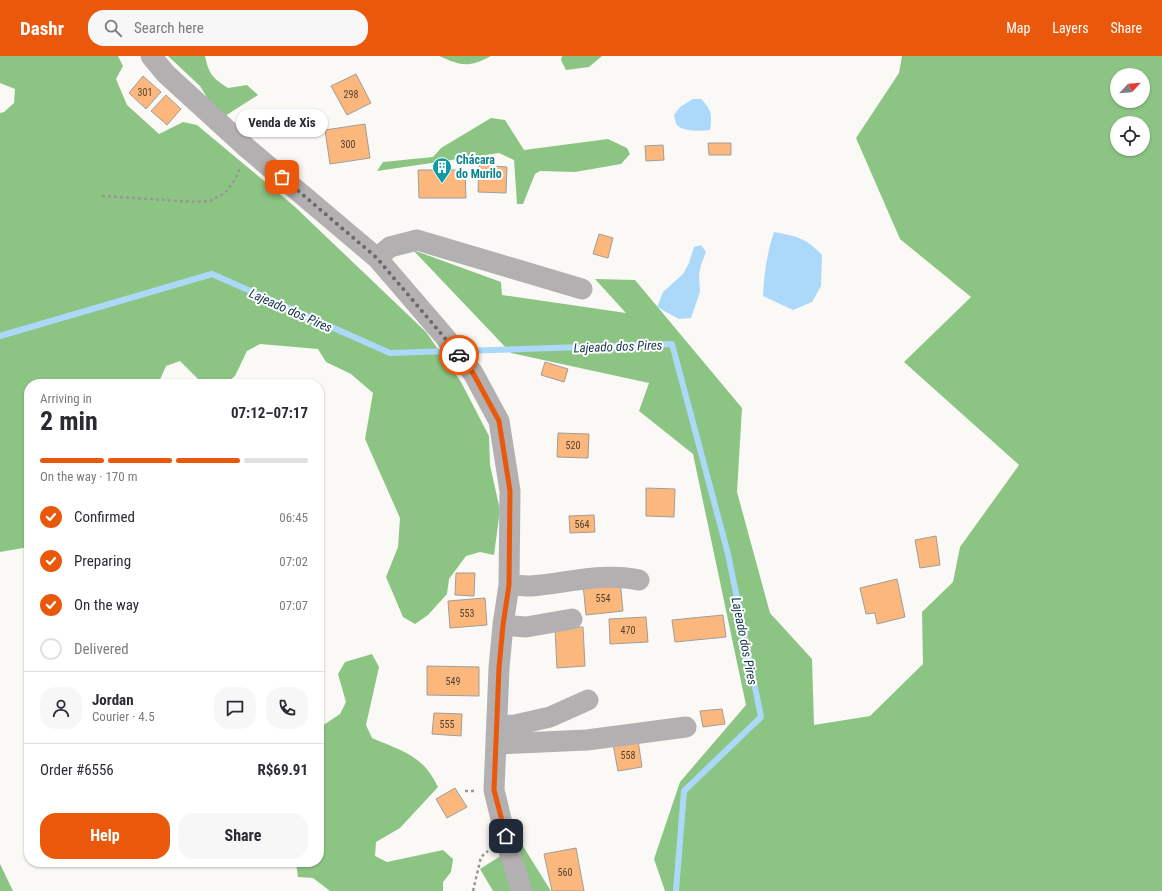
<!DOCTYPE html>
<html lang="en">
<head>
<meta charset="utf-8">
<style>
	body { margin:0; font-family:"Roboto Condensed",sans-serif; background:#f7f7f7; color:#2b2b33; height:100vh; display:flex; flex-direction:column; font-size:15px; white-space:nowrap }
	* { box-sizing:border-box; margin:0 }
	p { font-size:13px; color:#7c7c81 }
	.icon { flex:none; width:22px; height:22px; fill:none; stroke:currentColor; stroke-width:2; stroke-linecap:round; stroke-linejoin:round }
	.map { position:relative; flex:1; overflow:hidden }
	.drawer { position:absolute; left:24px; top:323px; width:300px; height:488px; display:flex; flex-direction:column; background:#fff; border-radius:16px; box-shadow:0 1px 3px #0004 }
	.drawer>* { flex:none }
	.needle { width:26px; rotate:64deg }
	.buttons { position:absolute; left:1110px; top:12px; display:grid; gap:8px }
	.buttons a { display:grid; place-items:center; width:40px; height:40px; border-radius:50%; background:#fff; box-shadow:0 1px 3px #0004; font-size:20px }
	.pin { position:absolute; display:grid; place-items:center; width:34px; height:34px; color:#fff; margin:-17px; border-radius:8px; box-shadow:0 2px 6px #0006 }
	.courier { position:absolute; display:grid; place-items:center; width:40px; height:40px; margin:-20px; border:3px solid #ea580c; border-radius:50%; background:#fff; color:#222; box-shadow:0 1px 5px #0007 }
	.bubble { position:absolute; height:28px; border-radius:14px; background:#fff; box-shadow:0 1px 3px #0004; font-size:13px; font-weight:700; line-height:28px; text-align:center }
	.summary em { font-style:normal; font-weight:700 }
	.summary div { display:flex; flex-direction:column-reverse }
	.summary { display:flex; align-items:center; justify-content:space-between; height:68px; padding:0 16px }
	h1 { font-size:26px; font-weight:700; line-height:30px }
	.bar { display:grid; grid-template-columns:repeat(4,1fr); gap:6px 4px; align-content:center; height:48px; padding:0 16px }
	.bar i { height:5px; border-radius:3px; background:#e1e1e2 }
	.bar .active { background:#ea580c }
	.bar p { grid-column:span 4 }
	.line { display:flex; align-items:center; gap:10px; padding:0 16px; border-top:1px solid #e1e1e2 }
	.line div { flex:1 }
	.round { display:grid; place-items:center; flex:none; width:42px; height:42px; border-radius:16px; background:#f7f7f7 }
	ol { padding:0 16px; list-style:none }
	li { display:flex; align-items:center; gap:12px; height:44px }
	li p { margin-inline-start:auto }
	li .icon { padding:4px; border-radius:50%; background:#ea580c; color:#fff; stroke-width:4 }
	li:last-child { color:#7c7c81 }
	li i { width:22px; height:22px; border:2px solid #e1e1e2; border-radius:50% }
	.action { display:flex; gap:8px; margin-top:auto; padding:8px 16px }
	.action a { flex:1; height:46px; border-radius:16px; background:#ea580c; color:#fff; font-size:16px; font-weight:700; line-height:46px; text-align:center }
	.action a+a { background:#f7f7f7; color:#2b2b33 }
	header { display:flex; align-items:center; gap:24px; box-sizing:border-box; height:56px; padding:0 20px; background:#ea580c; color:#fff }
	header strong { font-size:19px }
	nav { display:flex; gap:22px; margin-inline-start:auto; font-size:14px }
	.search { width:280px; height:36px; background:#f7f7f7; display:flex; align-items:center; gap:10px; box-sizing:border-box; padding:0 14px; border-radius:16px; color:#7c7c81; font-size:15px }
	.map>svg:first-child { display:block }
	.forest { fill:#8cc583; fill-rule:evenodd }
	.water { fill:#acd9fa }
	.lines { fill:none; stroke-linecap:round; stroke-linejoin:round }
	.stream { stroke:#acd9fa; stroke-width:6 }
	.building { fill:#fbb77c; stroke:#a19e9b }
	.path { stroke:#989794; stroke-width:2.5; stroke-dasharray:3 3; stroke-linecap:butt }
	.minor { stroke:#b2b0b0; stroke-width:21 }
	.done { stroke:#6a6967; stroke-width:4; stroke-dasharray:0 7.2 }
	.route { stroke:#ea580c; stroke-width:5 }
	.labels { text-anchor:middle; stroke-width:4; stroke-linejoin:round; paint-order:stroke }
	.number-label { font-size:10px; fill:#544333 }
	.culture-label { font-size:12px; font-weight:bold; fill:#0d838f; stroke:#fff; text-anchor:start }
	.water-label { font-size:13px; font-style:italic; fill:#15374d; stroke:#fff }
</style>
</head>
<body>
<header>
<strong>Dashr</strong>
<div class="search"><svg class="icon" aria-label="search" viewBox="0 0 24 24"><circle cx="10" cy="10" r="6"/><path d="M15 15l6 6"/></svg>Search here</div>
<nav><a>Map</a><a>Layers</a><a>Share</a></nav>
</header>
<div class="map">
<svg width="1162" height="835" viewBox="0 0 1162 835">
	<rect width="100%" height="100%" fill="#faf9f5"/>
	<path class="forest" d="M0,0H118L123,10L116,23L127,49L159,78L183,66L197,69L294,150L426,276L461,326L489,380L490,409L500,454L494,499L480,496L466,500L449,523L447,538L428,559L415,568L403,561L386,521L398,491L400,462L365,383L373,337L351,318L326,306L318,293L260,288L247,295L235,320L225,328L201,326L180,305L166,310L158,328H29V491L0,496V57L4,56L14,47L15,33L0,27Z
		M168,0H205C209,19 213,22 228,32L247,29L258,39L225,60L217,58L200,30Z
		M439,0H491C468,12 462,10 439,0Z
		M562,0H602L589,11L566,14L561,4Z
		M902,0H1162V835H665L654,803L680,726L746,649L693,398L639,355L649,327L511,297L413,194L501,226L502,239L626,257L595,223L635,224L742,352L737,436L770,557L812,603L814,669L870,660L923,608L922,556L953,526L960,491L1019,409L904,306L971,241L900,183L856,82L899,17ZM1117,19H1143V45H1117ZM1117,67H1143V93H1117Z
		M491,62L505,64L524,94L608,83L627,92L630,98L621,108L575,116L540,115L535,118L523,148H517L514,104L499,97L377,115L383,106L433,101L441,92Z
		M372,598L379,611L366,669L372,682C402,695 423,699 438,731L400,772L376,786L375,800L387,806L443,794L453,803L451,816L443,826V835H330L313,822L298,821L296,806H319V672L340,658L346,646L338,618L345,606Z
		M521,787L551,835H493L480,813Z
		M0,808L1,810L13,835H0Z"/>
	<path class="water" d="M693,43H701C712,54 712,59 710,74C702,75 683,76 677,69C675,67 675,62 674,59L680,51Z
		M774,176C797,180 806,182 822,199L821,230L812,246L793,254L763,240C764,218 767,197 774,176Z
		M701,189L706,196L701,209L699,218L700,236L691,262L679,263L657,251L663,236L683,218L689,207L694,191Z"/>
	<g class="lines">
		<path class="stream" d="M0,280L212,218L390,297L450,295
			M462,295L672,288L728,498L761,661L684,735L676,835"/>
	</g>
	<path class="building" d="M356,18L371,47L347,59L331,30Z
		M143,20L161,36L146,53L129,37Z
		M166,39L181,53L167,69L151,55Z
		M365,68L370,102L330,108L325,74Z
		M708,87H731V99H709Z
		M663,89L664,104L646,105L645,90Z
		M479,109L507,111L506,137L478,136Z
		M418,114H465L466,142H419Z
		M599,178L613,182L608,202L593,198Z
		M545,306L568,313L564,326L541,319Z
		M558,377L589,378L588,402L557,401Z
		M646,432L675,433L674,461L646,460Z
		M594,459L595,476L570,477L569,460Z
		M936,480L940,509L920,512L915,484Z
		M456,517H475L474,540L455,539Z
		M897,523L905,561L877,568L875,557L866,558L860,532Z
		M620,524L623,555L586,559L583,528Z
		M485,542L487,569L450,572L448,545Z
		M723,559L726,581L675,586L672,564Z
		M646,561L648,586L610,588L609,563Z
		M583,571L585,610L557,612L555,572Z
		M427,610L479,611V640L427,639Z
		M722,653L725,668L703,671L700,655Z
		M434,657L462,658L461,680L432,678Z
		M638,684L642,711L618,715L613,688Z
		M455,732L467,751L447,762L436,743Z
		M576,792L584,835H552L544,798Z"/>
	<g class="lines">
		<path class="path" d="M102,140L195,146L210,145L225,137L236,122L240,112
			M465,735H474
			M473,835L481,801L488,795"/>
		<path class="minor" d="M151,0L166,18L247,92L377,202L445,281L473,317L499,365L510,435L509,529L503,569L499,612L494,734L508,792L522,835
			M377,202L390,191L417,184L582,233
			M509,529C516,529 524,530 531,530C566,527 605,516 639,524
			M503,569L526,571L572,563
			M497,670L515,669L550,661L588,644
			M496,688L587,684L686,671"/>
	</g>
	<g class="lines">
		<path class="done" d="M282,121L377,202L459,299"/>
		<path class="route" d="M459,299L473,317L499,365L510,435L509,529L503,569L499,612L494,734L506,780"/>
	</g>
	<defs>
		<symbol id="building-pin" viewBox="-11 -11 22 30"><path d="M0 17L-7.5 6A9.5 9.5 0 1 1 7.5 6Z" fill="#0f9aa8" stroke="#fff"/><path d="M-4-6H4V6H1V3H-1V6H-4ZM-2.5-4.3h1.7v1.8h-1.7ZM.8-4.3h1.7v1.8H.8ZM-2.5-1h1.7V.8h-1.7ZM.8-1h1.7V.8H.8Z" fill="#fff"/></symbol>
	</defs>
	<g fill-rule="evenodd">
		<use href="#building-pin" x="431" y="100" width="22" height="30"/>
	</g>
	<g class="labels">
		<g class="number-label">
			<text x="145" y="40">301</text>
			<text x="351" y="42">298</text>
			<text x="348" y="92">300</text>
			<text x="573" y="393">520</text>
			<text x="582" y="472">564</text>
			<text x="603" y="546">554</text>
			<text x="467" y="561">553</text>
			<text x="628" y="578">470</text>
			<text x="453" y="629">549</text>
			<text x="447" y="672">555</text>
			<text x="628" y="703">558</text>
			<text x="565" y="820">560</text>
		</g>
		<g class="culture-label">
			<text x="456" y="108">Chácara<tspan x="456" dy="14">do Murilo</tspan></text>
		</g>
		<g class="water-label">
			<text transform="translate(291 254) rotate(24)" y="5">Lajeado dos Pires</text>
			<text transform="translate(618 290) rotate(-2)" y="5">Lajeado dos Pires</text>
			<text transform="translate(745 585) rotate(79)" y="5">Lajeado dos Pires</text>
		</g>
	</g>
</svg>
<div class="buttons">
<a><svg class="needle" viewBox="-14 -14 28 28"><path d="M0-13l5 13h-10z" fill="#e53935"/><path d="M0 13l5-13h-10z" fill="#7c7c81"/></svg></a>
<a><svg class="icon" aria-label="locate" viewBox="0 0 24 24"><circle cx="12" cy="12" r="6"/><path d="M12 2v4M12 18v4M2 12h4M18 12h4"/></svg></a>
</div>
<div class="pin" style="left:282px;top:121px;background:#ea580c"><svg class="icon" aria-label="bag" viewBox="0 0 24 24"><path d="M5 8h14l-1 12H6zM9 8a3 3 0 0 1 6 0"/></svg></div>
<div class="pin" style="left:506px;top:780px;background:#1f2937"><svg class="icon" aria-label="home" viewBox="0 0 24 24"><path d="M3 11l9-7 9 7M6 9v11h12V9"/></svg></div>
<div class="courier" style="left:459px;top:299px"><svg class="icon" aria-label="car" viewBox="0 0 24 24"><path d="M5 17H2v-5l4-1 3-4h7l3 4 3 1v5h-3M9 17h6M6 11h13"/><circle cx="7" cy="17" r="2"/><circle cx="17" cy="17" r="2"/></svg></div>
<div class="bubble" style="left:236px;top:53px;width:92px">Venda de Xis</div>
<section class="drawer">
<div class="summary"><div><h1>2 min</h1><p>Arriving in</p></div><em>07:12–07:17</em></div>
<div class="bar"><i class="active"></i><i class="active"></i><i class="active"></i><i></i><p>On the way · 170 m</p></div>
<ol>
<li><svg class="icon" aria-label="check" viewBox="0 0 24 24"><path d="M5 12l5 5 9-10"/></svg>Confirmed<p>06:45</p></li>
<li><svg class="icon" aria-label="check" viewBox="0 0 24 24"><path d="M5 12l5 5 9-10"/></svg>Preparing<p>07:02</p></li>
<li><svg class="icon" aria-label="check" viewBox="0 0 24 24"><path d="M5 12l5 5 9-10"/></svg>On the way<p>07:07</p></li>
<li><i></i>Delivered</li>
</ol>
<div class="line" style="height:72px"><a class="round"><svg class="icon" aria-label="person" viewBox="0 0 24 24"><circle cx="12" cy="8" r="4"/><path d="M4 21q1-7 8-7t8 7"/></svg></a><div><b>Jordan</b><p>Courier · 4.5</p></div><a class="round"><svg class="icon" aria-label="chat" viewBox="0 0 24 24"><path d="M4 5h16v11H9l-5 4z"/></svg></a><a class="round"><svg class="icon" aria-label="phone" viewBox="0 0 24 24"><path d="M5 4h4l2 5-3 2q2 4 5 5l2-3 5 2v4C11 20 4 13 5 4z"/></svg></a></div>
<div class="line" style="height:52px"><div>Order #6556</div><b>R$69.91</b></div>
<div class="action"><a>Help</a><a>Share</a></div>
</section>
</div>
</body>
</html>
